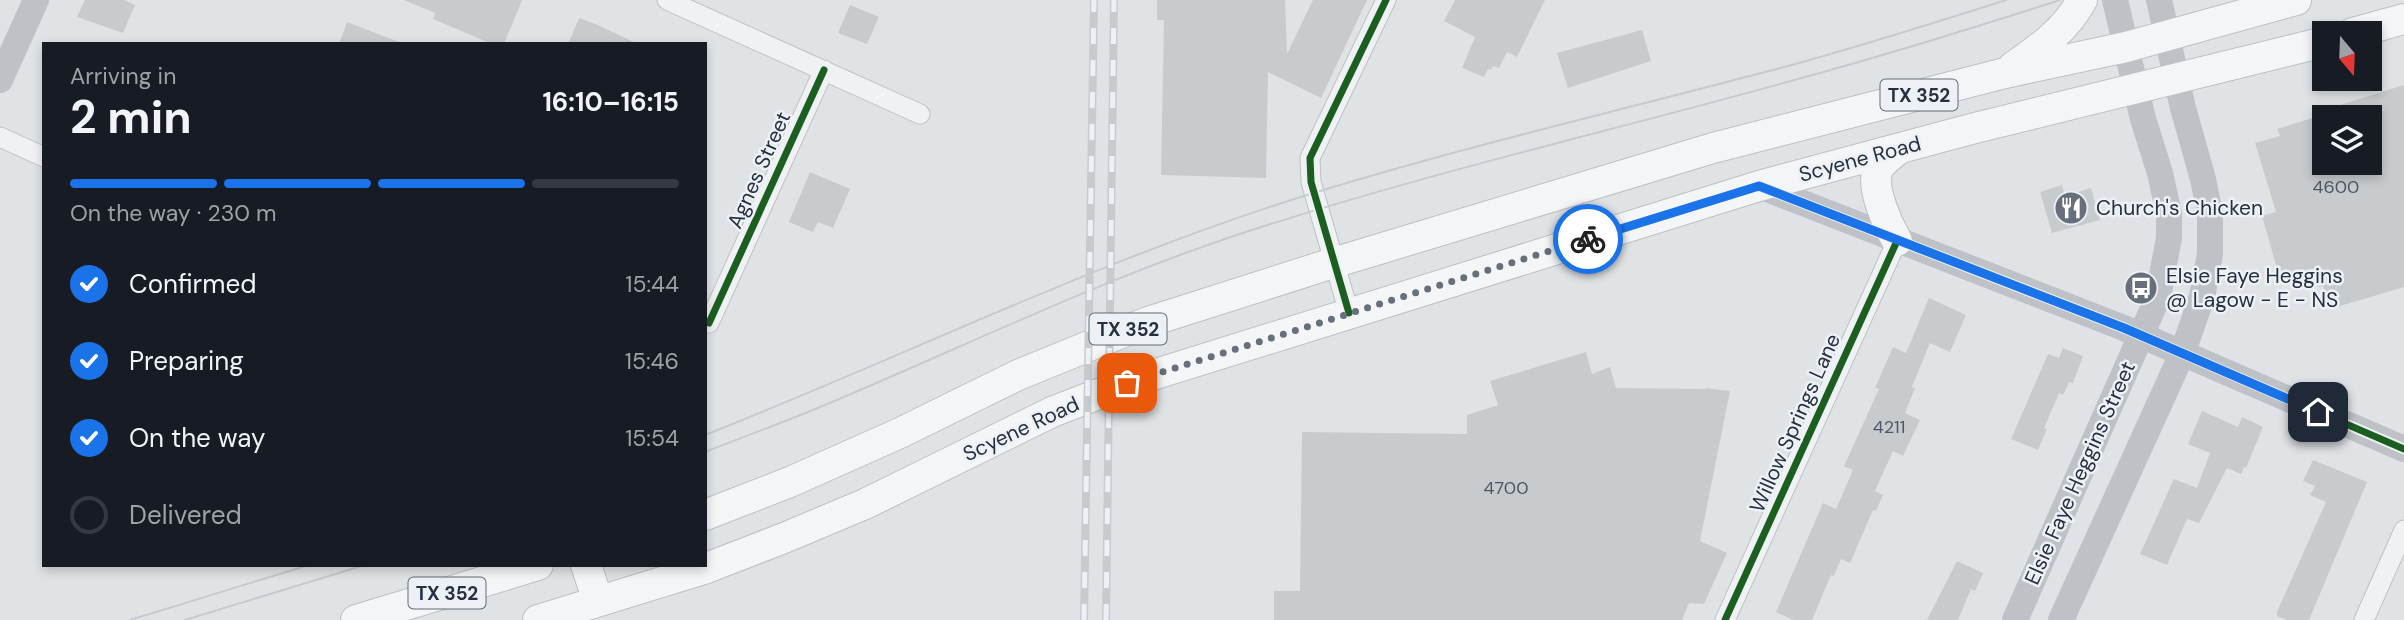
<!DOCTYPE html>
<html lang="en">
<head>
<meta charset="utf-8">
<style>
	body { margin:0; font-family:"DM Sans",sans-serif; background:#242831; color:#f1f3f6; height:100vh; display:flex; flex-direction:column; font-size:26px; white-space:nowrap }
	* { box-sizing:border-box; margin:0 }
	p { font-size:23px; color:#9ea1a6 }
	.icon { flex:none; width:38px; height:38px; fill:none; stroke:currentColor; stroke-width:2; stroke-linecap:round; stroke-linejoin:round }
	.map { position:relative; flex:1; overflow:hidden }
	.drawer { position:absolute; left:42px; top:42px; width:665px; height:525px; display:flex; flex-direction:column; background:#171b24; border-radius:0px; box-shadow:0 4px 10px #0003 }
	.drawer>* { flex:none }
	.needle { width:46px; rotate:161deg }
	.tools { position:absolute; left:2312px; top:21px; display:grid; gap:14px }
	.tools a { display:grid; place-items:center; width:70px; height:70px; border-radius:0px; background:#171b24; box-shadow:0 4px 10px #0003; font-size:35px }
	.pin { position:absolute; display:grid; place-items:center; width:60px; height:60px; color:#fff; margin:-30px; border-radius:14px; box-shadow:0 4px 10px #0006 }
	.courier { position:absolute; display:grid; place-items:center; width:70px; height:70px; margin:-35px; border:5px solid #1a73e8; border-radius:50%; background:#fff; color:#222; box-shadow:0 2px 9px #0007 }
	.headline em { font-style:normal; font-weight:700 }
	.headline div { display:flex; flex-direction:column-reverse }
	.headline { display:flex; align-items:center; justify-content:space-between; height:119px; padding:0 28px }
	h1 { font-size:46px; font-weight:700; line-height:52px }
	.bar { display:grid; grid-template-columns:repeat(4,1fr); gap:10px 7px; align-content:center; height:84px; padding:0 28px }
	.bar i { height:9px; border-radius:5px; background:#363941 }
	.bar .selected { background:#1a73e8 }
	.bar p { grid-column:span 4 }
	ol { padding:0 28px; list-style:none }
	li { display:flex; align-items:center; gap:21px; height:77px }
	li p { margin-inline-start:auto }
	li .icon { padding:7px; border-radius:50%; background:#1a73e8; color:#fff; stroke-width:4 }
	li:last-child { color:#9ea1a6 }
	li i { width:38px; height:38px; border:4px solid #363941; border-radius:50% }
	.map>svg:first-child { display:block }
	.building { fill:#c8cbce; fill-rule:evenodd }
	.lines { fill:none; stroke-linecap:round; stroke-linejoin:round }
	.street-casing { stroke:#bec1c4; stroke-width:21 }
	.primary-casing { stroke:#bcc0c4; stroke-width:32 }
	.street { stroke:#f0f1f3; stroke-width:19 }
	.secondary { stroke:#bec1c6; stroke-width:26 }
	.primary { stroke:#f4f5f6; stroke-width:30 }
	.tram { stroke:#c8cbce; stroke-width:2 }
	.rail-casing { stroke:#c8cbce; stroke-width:8 }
	.rail { stroke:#edf1f6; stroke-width:5; stroke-dasharray:16; stroke-linecap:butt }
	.cycleway-casing { stroke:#edf1f6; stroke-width:11 }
	.cycleway { stroke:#1b5e20; stroke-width:7 }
	.done { stroke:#666f7b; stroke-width:7; stroke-dasharray:0 12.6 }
	.route { stroke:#1a73e8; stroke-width:9 }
	.labels { text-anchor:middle; stroke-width:5; stroke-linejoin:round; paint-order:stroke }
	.number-label { font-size:18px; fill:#4e5865 }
	.shield { fill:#edf1f6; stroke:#616b77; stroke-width:2 }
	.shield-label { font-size:19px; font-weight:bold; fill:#253141 }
	.street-label { font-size:21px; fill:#253141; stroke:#edf1f6 }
	.poi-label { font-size:21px; fill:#253141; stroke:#edf1f6; text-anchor:start }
</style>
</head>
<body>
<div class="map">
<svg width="2404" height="620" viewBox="0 0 2404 620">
	<rect width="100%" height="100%" fill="#e0e3e6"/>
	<path class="building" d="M85,0H124L135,5L123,33L77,17Z
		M404,0H522L504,44H492L433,19L435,13Z
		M1157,0H1285L1287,54L1313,0H1367L1321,98L1268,72L1266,178L1161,175L1164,20H1157Z
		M1455,0H1545L1517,57L1507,52L1499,68L1493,66L1491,70L1488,69L1484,77L1462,68L1475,37L1444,21Z
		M850,5L879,17L867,44L838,33Z
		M579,18L598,25L638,44H568Z
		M347,22L399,42V44H339Z
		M1642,30L1651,61L1568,88L1557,53Z
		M2404,85V287L2330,309L2323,286L2318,287L2312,269L2280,279L2262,216L2276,212L2255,143L2280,136L2277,129L2315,117L2314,113ZM2324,117H2370V163H2324Z
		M810,172L850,189L833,228L818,222L813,232L789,222Z
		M2062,185L2065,196L2091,188L2100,220L2052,233L2040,192Z
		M1929,298L1966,315L1950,352L1930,343L1912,387L1915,388L1905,413L1920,420L1903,456L1893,451L1875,491L1883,495L1876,511L1873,510L1850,563L1841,559L1834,576L1831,575L1812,620H1793L1776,612L1823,503L1836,509L1853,470L1844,466L1879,389L1875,388L1893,347L1906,353Z
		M2063,348L2083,356L2073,383L2069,382L2063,395L2059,393L2044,428L2047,429L2038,450L2011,439L2048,354L2059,358Z
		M1586,352L1592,374L1610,367L1616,388L1705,389V388L1730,391L1700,541L1727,553L1704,604L1689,603L1682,620H1274V591H1300L1302,432L1467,434V415L1498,405L1490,381Z
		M2202,411L2238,427L2242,417L2263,427L2246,468L2244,467L2241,474L2227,468L2199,523L2187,519L2167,565L2140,554L2174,479L2197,488L2210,453L2188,444Z
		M2313,460L2367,482L2309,620H2287L2277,616V612L2326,502L2310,495L2315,486L2303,481Z
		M1957,561L1983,573L1975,591L1971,589L1958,620H1927Z"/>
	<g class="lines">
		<defs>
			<path id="street" d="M667,0L920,114
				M0,137L44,157
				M1349,313L1311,182L1310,158L1386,0
				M709,323L824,70
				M1725,620L1897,241
				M2364,620L2404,530"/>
			<path id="primary" d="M2353,33L2404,19
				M2013,67C2040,48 2066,30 2082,0
				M1897,241C1888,225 1872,191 1877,172C1880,162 1892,155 1900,148
				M705,515L790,482L900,433L1018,375L1148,322L1333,263L1713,148L2005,73L2126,47L2296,0
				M586,565L598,601
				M356,620L538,565
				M538,620L704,569L784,538L865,504L1052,412L1127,383L1759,186L1975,128L2324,42"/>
		</defs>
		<use href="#street" class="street-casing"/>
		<use href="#primary" class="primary-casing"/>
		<use href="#street" class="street"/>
		<path class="secondary" d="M0,80L36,0
			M1759,186L2124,328L2404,449
			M2015,620L2158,297L2169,238V214L2160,173L2143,119L2115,0
			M2061,620L2182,354L2202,297L2210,254V214L2203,179L2183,108L2159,0"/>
		<use href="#primary" class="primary"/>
		<path class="tram" d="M705,435C898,359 1084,267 1282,203C1448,150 1619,111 1788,66C1861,46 1934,23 2006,0
			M705,452C748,435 790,420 832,402C965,346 1094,283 1231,237C1417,175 1609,132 1798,79C1886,55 1973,28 2060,0
			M130,620L309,565
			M185,620L365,565"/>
		<defs>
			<path id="rail" d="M1084,620L1094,0
				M1106,620L1114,0"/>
		</defs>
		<use href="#rail" class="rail-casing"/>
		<use href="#rail" class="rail"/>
		<defs>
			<path id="cycleway" d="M1759,186L2124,328L2404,449
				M1349,313L1311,182L1310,158L1386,0
				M709,323L824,70
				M1725,620L1897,241"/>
		</defs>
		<use href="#cycleway" class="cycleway-casing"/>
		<use href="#cycleway" class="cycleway"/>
	</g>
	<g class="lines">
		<path class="done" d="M1127,383L1588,239"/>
		<path class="route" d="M1588,239L1759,186L2124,328L2318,412"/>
	</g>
	<defs>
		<symbol id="restaurant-disc" viewBox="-11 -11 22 22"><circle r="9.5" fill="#666f7b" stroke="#edf1f6"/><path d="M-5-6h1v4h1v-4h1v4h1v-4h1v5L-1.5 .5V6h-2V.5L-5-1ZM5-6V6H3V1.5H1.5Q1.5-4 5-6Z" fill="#fff"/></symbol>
		<symbol id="bus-disc" viewBox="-11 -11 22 22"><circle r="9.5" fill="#666f7b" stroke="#edf1f6"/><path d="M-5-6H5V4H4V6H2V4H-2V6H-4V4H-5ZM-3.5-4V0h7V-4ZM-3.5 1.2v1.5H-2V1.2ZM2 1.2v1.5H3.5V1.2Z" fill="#fff"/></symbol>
	</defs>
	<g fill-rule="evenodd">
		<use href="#restaurant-disc" x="2052" y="189" width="38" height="38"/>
		<use href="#bus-disc" x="2122" y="269" width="38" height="38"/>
	</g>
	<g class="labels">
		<g class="number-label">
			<text x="2336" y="193">4600</text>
			<text x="1889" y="433">4211</text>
			<text x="1506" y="494">4700</text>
		</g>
		<g class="shield">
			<rect x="1880.5" y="79.5" width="77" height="31" rx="5"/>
			<rect x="1089.5" y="313.5" width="77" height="31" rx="5"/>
			<rect x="408.5" y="577.5" width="77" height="31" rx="5"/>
		</g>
		<g class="shield-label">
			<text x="1919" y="102">TX 352</text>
			<text x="1128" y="336">TX 352</text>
			<text x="447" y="600">TX 352</text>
		</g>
		<g class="street-label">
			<text transform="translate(1860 159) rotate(-15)" y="7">Scyene Road</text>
			<text transform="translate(759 170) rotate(-66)" y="7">Agnes Street</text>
			<text transform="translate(1795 423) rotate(-66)" y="7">Willow Springs Lane</text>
			<text transform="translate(1021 429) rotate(-25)" y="7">Scyene Road</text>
			<text transform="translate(2080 473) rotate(-66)" y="7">Elsie Faye Heggins Street</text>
		</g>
		<g class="poi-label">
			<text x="2096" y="215">Church's Chicken</text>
			<text x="2166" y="283">Elsie Faye Heggins<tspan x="2166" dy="24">@ Lagow - E - NS</tspan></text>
		</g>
	</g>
</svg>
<div class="tools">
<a><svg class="needle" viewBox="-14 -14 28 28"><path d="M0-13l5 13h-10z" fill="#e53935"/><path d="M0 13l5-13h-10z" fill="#9ea1a6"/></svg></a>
<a><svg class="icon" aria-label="layers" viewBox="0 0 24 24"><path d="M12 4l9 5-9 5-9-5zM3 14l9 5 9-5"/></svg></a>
</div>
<div class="pin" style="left:1127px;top:383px;background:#ea580c"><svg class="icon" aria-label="bag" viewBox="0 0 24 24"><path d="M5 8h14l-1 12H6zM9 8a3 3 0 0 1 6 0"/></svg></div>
<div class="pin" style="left:2318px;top:412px;background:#1f2937"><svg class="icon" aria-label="home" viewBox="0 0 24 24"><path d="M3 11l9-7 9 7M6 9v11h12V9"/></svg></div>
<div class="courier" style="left:1588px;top:239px"><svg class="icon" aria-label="bike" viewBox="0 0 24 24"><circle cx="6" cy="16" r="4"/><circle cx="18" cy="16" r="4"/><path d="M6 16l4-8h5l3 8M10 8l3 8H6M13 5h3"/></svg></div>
<section class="drawer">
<div class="headline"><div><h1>2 min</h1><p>Arriving in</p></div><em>16:10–16:15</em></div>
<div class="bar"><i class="selected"></i><i class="selected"></i><i class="selected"></i><i></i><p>On the way · 230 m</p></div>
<ol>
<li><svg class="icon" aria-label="check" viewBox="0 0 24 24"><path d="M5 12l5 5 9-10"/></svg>Confirmed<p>15:44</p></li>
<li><svg class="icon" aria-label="check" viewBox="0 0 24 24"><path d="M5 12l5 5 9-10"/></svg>Preparing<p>15:46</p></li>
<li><svg class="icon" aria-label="check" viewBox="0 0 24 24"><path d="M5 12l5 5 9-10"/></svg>On the way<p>15:54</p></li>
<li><i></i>Delivered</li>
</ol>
</section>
</div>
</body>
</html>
